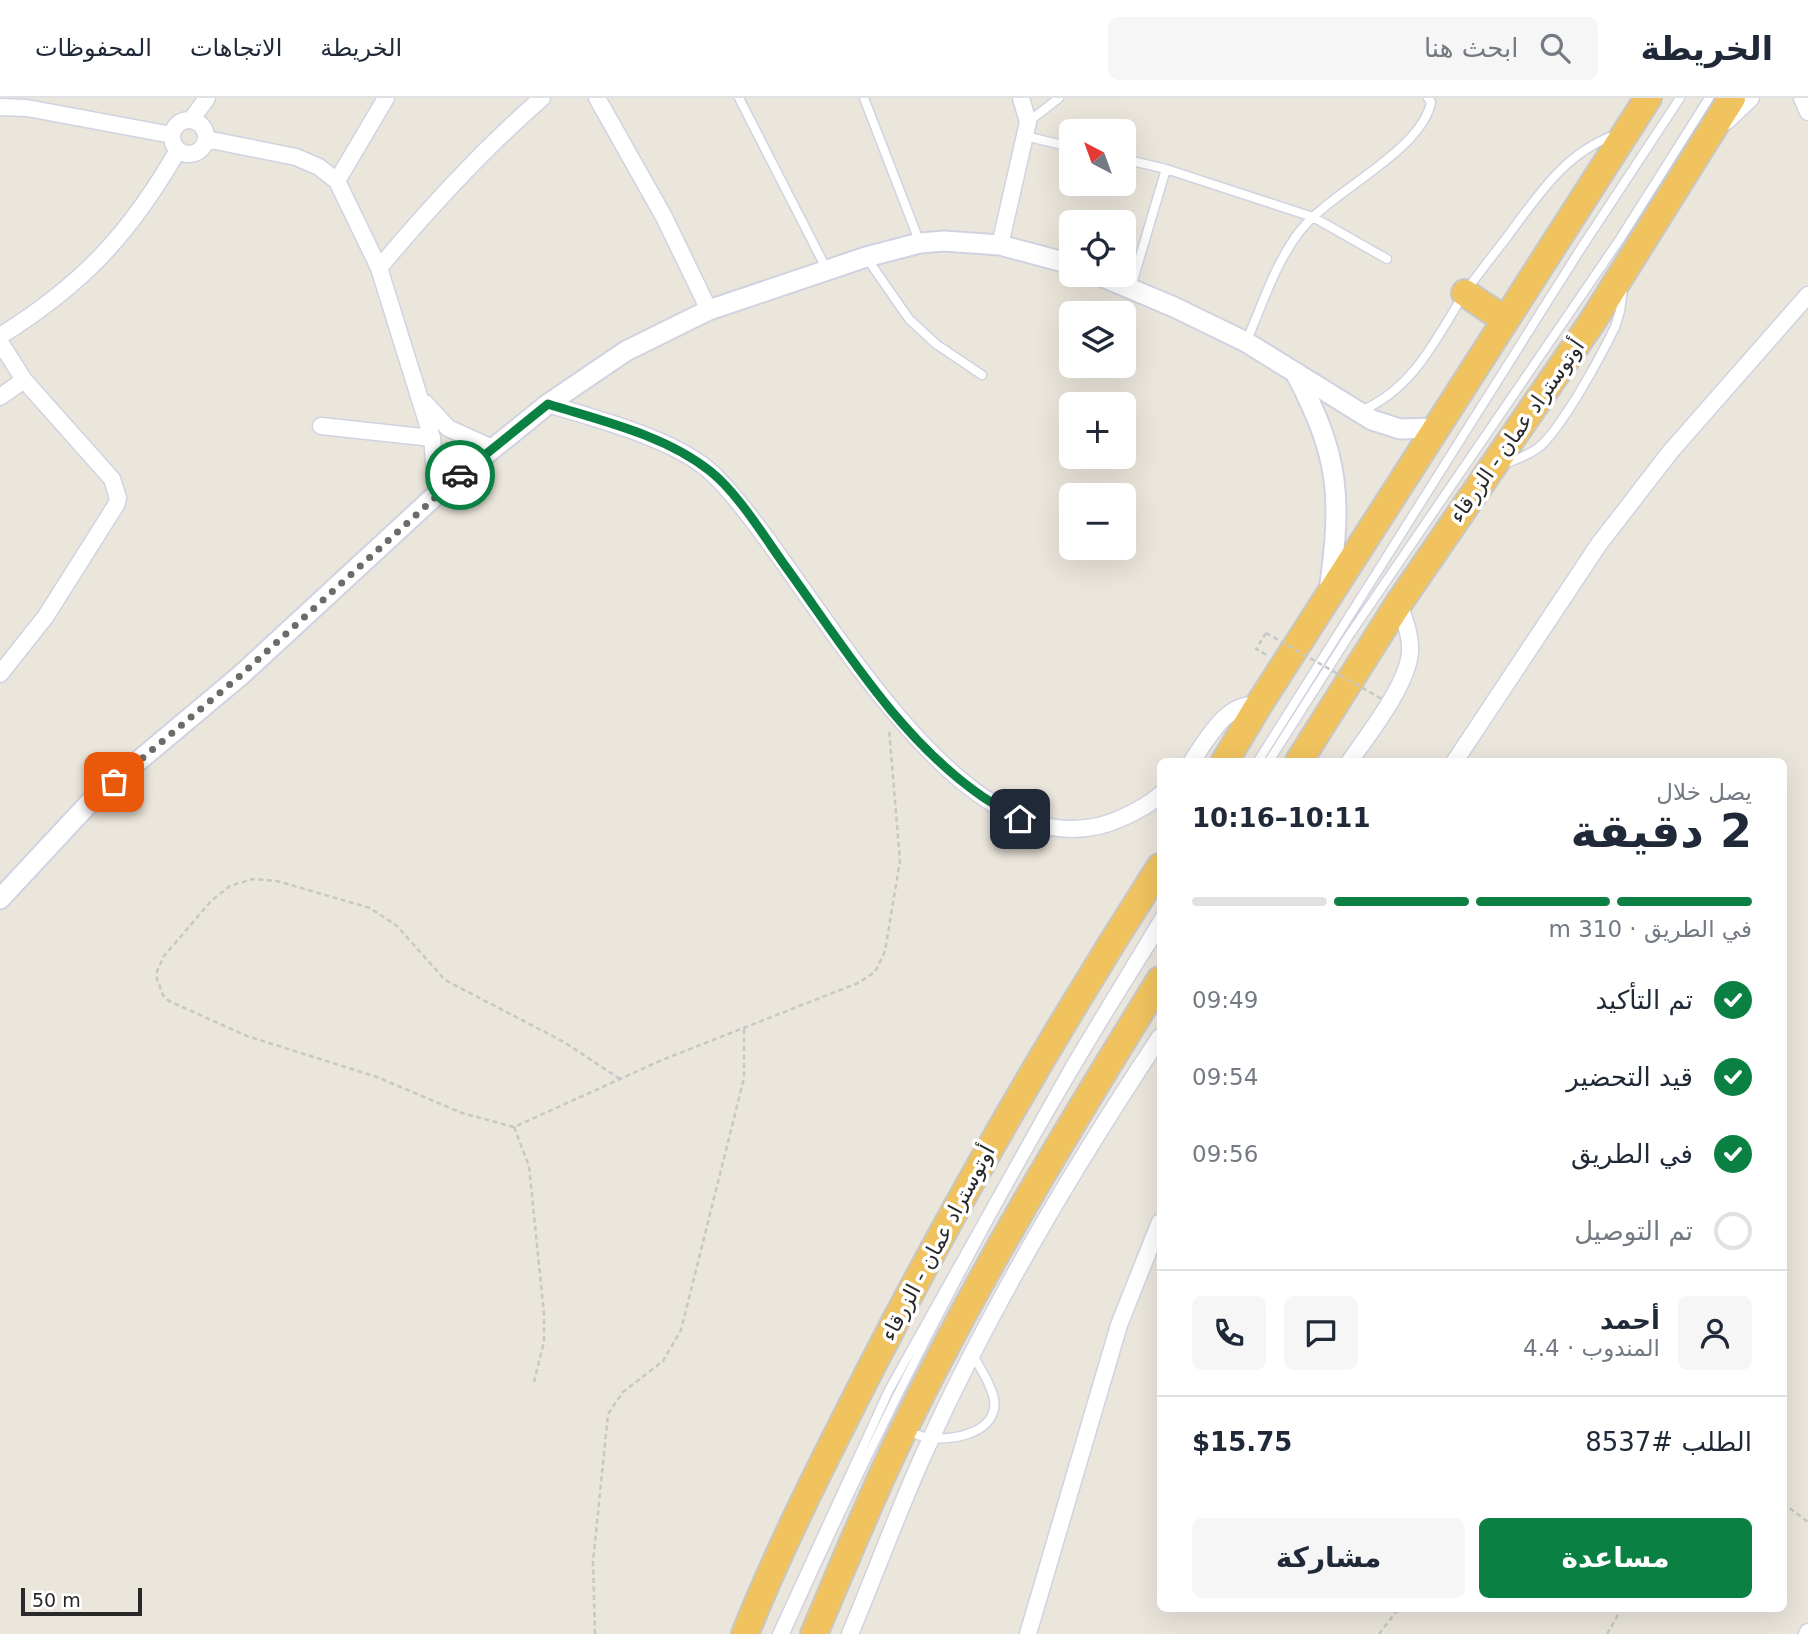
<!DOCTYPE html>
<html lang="ar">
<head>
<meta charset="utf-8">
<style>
	body { margin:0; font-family:"DejaVu Sans",Vazirmatn,sans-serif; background:#f6f6f7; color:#1f2937; direction:rtl; height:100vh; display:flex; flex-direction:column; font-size:26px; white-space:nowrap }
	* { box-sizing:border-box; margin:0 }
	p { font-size:23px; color:#747a83 }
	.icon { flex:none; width:38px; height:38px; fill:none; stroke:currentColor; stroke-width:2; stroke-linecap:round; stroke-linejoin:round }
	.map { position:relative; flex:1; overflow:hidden; direction:ltr }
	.side { position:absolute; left:1157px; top:660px; width:630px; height:854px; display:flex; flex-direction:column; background:#fff; border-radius:10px; box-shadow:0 7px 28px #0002; direction:rtl }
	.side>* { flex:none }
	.needle { width:46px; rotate:319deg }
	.fabs { position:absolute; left:1059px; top:21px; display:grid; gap:14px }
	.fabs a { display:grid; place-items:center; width:77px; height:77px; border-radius:10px; background:#fff; box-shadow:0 7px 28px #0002; font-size:35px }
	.scale { position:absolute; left:21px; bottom:18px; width:121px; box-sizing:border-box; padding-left:7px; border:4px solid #292929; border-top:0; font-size:19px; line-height:24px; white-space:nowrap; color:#292929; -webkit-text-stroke:5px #fff; paint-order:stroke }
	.pin { position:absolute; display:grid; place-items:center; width:60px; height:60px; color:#fff; margin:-30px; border-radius:14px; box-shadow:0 4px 10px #0006 }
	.courier { position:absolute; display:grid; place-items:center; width:70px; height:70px; margin:-35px; border:5px solid #0b8043; border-radius:50%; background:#fff; color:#222; box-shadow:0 2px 9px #0007 }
	.summary em { font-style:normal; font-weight:700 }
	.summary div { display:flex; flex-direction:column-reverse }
	.summary { display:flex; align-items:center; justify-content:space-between; height:119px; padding:0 35px }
	h1 { font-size:46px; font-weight:700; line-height:52px }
	.bar { display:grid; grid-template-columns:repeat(4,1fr); gap:10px 7px; align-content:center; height:84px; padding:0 35px }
	.bar i { height:9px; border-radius:5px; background:#e0e1e3 }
	.bar .on { background:#0b8043 }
	.bar p { grid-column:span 4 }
	.line { display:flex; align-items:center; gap:18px; padding:0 35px; border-top:2px solid #e0e1e3 }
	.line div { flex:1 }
	.round { display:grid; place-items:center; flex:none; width:74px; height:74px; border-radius:10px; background:#f6f6f7 }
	ol { padding:0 35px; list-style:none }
	li { display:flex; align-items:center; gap:21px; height:77px }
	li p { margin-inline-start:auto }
	li .icon { padding:7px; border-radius:50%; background:#0b8043; color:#fff; stroke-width:4 }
	li:last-child { color:#747a83 }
	li i { width:38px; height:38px; border:4px solid #e0e1e3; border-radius:50% }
	.primary-button { display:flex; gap:14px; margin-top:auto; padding:14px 35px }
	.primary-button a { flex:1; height:80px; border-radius:10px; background:#0b8043; color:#fff; font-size:28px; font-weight:700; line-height:80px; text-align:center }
	.primary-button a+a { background:#f6f6f7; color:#1f2937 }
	header { display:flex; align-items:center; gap:42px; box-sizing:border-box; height:98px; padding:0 35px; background:#fff; border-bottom:2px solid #e0e1e3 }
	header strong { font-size:33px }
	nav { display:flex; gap:38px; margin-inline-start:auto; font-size:24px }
	.search { width:490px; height:63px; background:#f6f6f7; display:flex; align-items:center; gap:18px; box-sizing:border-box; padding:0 24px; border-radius:10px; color:#747a83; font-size:26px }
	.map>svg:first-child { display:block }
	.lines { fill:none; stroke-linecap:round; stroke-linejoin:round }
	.service-casing { stroke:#d1d2e1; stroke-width:11 }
	.minor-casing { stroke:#d1d2e1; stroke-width:19 }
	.tertiary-casing { stroke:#d1d2e1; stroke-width:23 }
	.trunk-casing { stroke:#c7c7c7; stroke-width:30 }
	.path { stroke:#c7c7c7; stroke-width:2.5; stroke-dasharray:5 3.5; stroke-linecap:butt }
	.service { stroke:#fff; stroke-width:8 }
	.minor { stroke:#fff; stroke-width:16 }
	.tertiary { stroke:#fff; stroke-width:19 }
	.trunk { stroke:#f0c35e; stroke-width:26 }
	.path-bridge { stroke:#c7c7c7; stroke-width:2.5; stroke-dasharray:5 3.5; stroke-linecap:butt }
	.done { stroke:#6d6b68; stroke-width:7; stroke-dasharray:0 12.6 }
	.route { stroke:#0b8043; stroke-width:9 }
	.labels { text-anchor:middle; stroke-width:7; stroke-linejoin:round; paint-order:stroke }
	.street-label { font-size:21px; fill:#292929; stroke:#fff }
</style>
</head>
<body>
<header>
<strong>الخريطة</strong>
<div class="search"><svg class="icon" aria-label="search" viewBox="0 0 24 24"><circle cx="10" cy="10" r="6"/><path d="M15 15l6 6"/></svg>ابحث هنا</div>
<nav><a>الخريطة</a><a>الاتجاهات</a><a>المحفوظات</a></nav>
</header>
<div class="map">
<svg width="1808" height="1536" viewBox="0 0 1808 1536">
	<rect width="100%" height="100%" fill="#ebe6dc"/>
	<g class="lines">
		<defs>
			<path id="service" d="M739,0L827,172
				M864,0L920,145
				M1028,24L1059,0
				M1025,38L1071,49
				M1124,61L1166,71L1313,119L1387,161
				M866,159L909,221L936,246L982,277
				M1131,189L1166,71
				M1246,244C1262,208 1275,165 1300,133C1331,93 1422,53 1431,4L1428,0
				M1361,313C1412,291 1434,245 1462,199C1476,178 1492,159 1507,139C1538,98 1564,55 1615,37
				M1503,366C1515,362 1527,358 1538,350C1561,332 1601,258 1615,229L1620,213L1623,191
				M1258,663L1580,152L1680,0
				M1269,663L1348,539L1620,141L1709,0
				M909,1334C915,1336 923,1339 930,1340C954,1343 999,1334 994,1301C991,1285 980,1271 973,1257
				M777,1536L889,1292L1072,964L1160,818
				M785,1536C893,1293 1017,1056 1160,833"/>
			<path id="minor" d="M597,0L664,119L709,212
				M1802,0L1808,14
				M0,9L27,10L172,37
				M191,22L207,0
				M172 39a17 17 0 1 1 34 0a17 17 0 1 1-34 0Z
				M1727,23L1751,0
				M206,41L296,59L319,69L337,83L379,170L432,340L437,396
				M337,83L386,0
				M1000,147L1028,24L1021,0
				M379,170C430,109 482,52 542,0
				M0,238C82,187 130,136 178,52
				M0,244L24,282L112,381L118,400L116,407L46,518L0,576
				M0,299L24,282
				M425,305L448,330L492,350
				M548,306C596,321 677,341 713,376C808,467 958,798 1124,719C1137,713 1150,706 1160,697
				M321,328L432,340
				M1192,663C1206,643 1228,601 1258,608
				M1350,663C1368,637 1409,585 1410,553C1411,537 1404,521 1399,505
				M1455,663L1599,446L1671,353L1808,197
				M850,1536C876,1474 899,1410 927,1349C992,1206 1073,1070 1160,939
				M1028,1536L1119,1227L1160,1124
				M1807,1536L1808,1534"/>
			<path id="tertiary" d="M1098,177L1174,209L1246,244L1372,322L1400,331L1436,330
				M1296,276C1340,360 1342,399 1329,493
				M0,801L93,701L241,577L437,396L548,306L626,253L709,212L866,159L920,145L944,143L1000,147L1071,166"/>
			<path id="trunk" d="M1465,195L1505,222
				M1225,663L1258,608L1648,0
				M1299,663L1399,505L1592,224L1732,0
				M745,1536C782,1444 827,1356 872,1268C960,1097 1056,931 1160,769
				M814,1536C843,1468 871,1399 903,1333C979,1177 1069,1029 1160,882"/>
		</defs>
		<use href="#service" class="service-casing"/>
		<use href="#minor" class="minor-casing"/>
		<use href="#tertiary" class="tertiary-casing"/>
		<use href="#trunk" class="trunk-casing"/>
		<path class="path" d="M1266,535L1256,551L1267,557
			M620,981L564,944L445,882L397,828L370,810L277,783L253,781L230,788L212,802L164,858L157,873V881L163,897L169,903L247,938L377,979L462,1015L514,1029L662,962L858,885L875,874L885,853L900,763L889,631
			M514,1029L529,1068L544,1216V1244L534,1284
			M1783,1405L1808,1424
			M595,1536L593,1464L608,1316L623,1294L663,1263L681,1232L744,980V931
			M1379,1536L1399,1510
			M1607,1536L1622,1510"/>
		<use href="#service" class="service"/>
		<use href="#minor" class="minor"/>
		<use href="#tertiary" class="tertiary"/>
		<use href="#trunk" class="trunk"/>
		<path class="path-bridge" d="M1266,535L1382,601"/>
	</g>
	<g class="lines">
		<path class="done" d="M114,684L241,577L460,377"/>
		<path class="route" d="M460,377L548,306C602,323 665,337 710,373C738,395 765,440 786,469C844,549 900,642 983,699C995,707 1008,714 1020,721"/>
	</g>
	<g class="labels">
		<g class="street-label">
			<text transform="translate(1517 333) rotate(-55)" y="7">أوتوستراد عمان - الزرقاء</text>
			<text transform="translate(938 1145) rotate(-62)" y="7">أوتوستراد عمان - الزرقاء</text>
		</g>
	</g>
</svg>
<div class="fabs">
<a><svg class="needle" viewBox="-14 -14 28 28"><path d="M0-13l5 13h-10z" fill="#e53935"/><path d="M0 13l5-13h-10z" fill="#747a83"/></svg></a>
<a><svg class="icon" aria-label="locate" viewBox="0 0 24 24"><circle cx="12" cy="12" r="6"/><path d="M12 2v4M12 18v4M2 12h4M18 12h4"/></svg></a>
<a><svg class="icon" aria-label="layers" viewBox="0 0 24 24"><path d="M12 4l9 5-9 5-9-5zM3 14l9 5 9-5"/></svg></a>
<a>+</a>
<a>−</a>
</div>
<div class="scale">50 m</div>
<div class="pin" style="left:114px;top:684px;background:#ea580c"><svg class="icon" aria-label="bag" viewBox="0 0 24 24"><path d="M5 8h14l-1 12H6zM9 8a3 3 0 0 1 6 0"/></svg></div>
<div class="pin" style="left:1020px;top:721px;background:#1f2937"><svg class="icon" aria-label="home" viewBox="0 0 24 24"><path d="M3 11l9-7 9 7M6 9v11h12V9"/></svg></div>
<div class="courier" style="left:460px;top:377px"><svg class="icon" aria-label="car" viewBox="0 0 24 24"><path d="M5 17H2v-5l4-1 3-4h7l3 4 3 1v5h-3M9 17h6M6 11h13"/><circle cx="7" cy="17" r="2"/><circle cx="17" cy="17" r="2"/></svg></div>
<section class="side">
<div class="summary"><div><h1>2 دقيقة</h1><p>يصل خلال</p></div><em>10:11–10:16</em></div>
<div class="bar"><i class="on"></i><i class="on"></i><i class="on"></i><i></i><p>في الطريق · 310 m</p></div>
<ol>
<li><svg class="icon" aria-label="check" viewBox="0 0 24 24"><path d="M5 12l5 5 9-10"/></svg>تم التأكيد<p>09:49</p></li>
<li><svg class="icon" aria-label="check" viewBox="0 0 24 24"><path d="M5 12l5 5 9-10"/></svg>قيد التحضير<p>09:54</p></li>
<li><svg class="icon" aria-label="check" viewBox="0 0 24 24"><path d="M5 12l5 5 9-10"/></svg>في الطريق<p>09:56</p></li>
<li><i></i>تم التوصيل</li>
</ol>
<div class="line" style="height:126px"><a class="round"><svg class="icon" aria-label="person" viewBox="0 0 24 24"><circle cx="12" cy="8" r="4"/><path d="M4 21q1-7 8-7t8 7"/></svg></a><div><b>أحمد</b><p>المندوب · 4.4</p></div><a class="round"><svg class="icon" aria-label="chat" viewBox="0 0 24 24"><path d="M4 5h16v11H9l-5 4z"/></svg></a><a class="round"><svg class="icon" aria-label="phone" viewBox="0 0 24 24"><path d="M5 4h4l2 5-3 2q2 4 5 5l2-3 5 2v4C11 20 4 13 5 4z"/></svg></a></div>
<div class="line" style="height:91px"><div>الطلب #8537</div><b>$15.75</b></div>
<div class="primary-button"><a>مساعدة</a><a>مشاركة</a></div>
</section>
</div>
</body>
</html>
